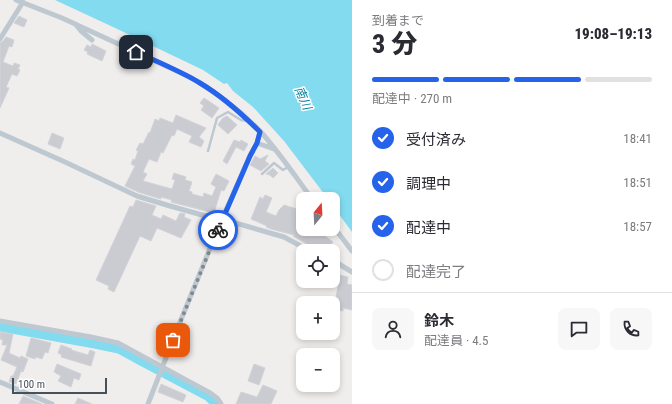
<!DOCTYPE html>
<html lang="ja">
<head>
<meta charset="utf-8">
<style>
	body { margin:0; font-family:"Roboto Condensed","Noto Sans JP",sans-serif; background:#f7f7f7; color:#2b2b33; height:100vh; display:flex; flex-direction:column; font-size:15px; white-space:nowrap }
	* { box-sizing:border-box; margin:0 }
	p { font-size:13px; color:#7c7c81 }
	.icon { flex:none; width:22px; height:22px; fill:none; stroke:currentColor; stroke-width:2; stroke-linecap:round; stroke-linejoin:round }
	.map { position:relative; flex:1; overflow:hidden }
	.side { display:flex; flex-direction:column; background:#fff; width:320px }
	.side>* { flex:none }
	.needle { width:26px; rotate:18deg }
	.controls { position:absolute; left:296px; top:192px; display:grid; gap:8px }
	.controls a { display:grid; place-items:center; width:44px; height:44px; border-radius:8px; background:#fff; box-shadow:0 2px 6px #0003; font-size:20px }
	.scale { position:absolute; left:12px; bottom:10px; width:95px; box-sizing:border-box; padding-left:4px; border:2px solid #45515b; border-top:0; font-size:11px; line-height:14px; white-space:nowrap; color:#45515b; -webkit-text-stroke:3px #fff; paint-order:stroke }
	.pin { position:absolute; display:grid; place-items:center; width:34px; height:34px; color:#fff; margin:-17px; border-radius:8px; box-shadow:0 2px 6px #0006 }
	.courier { position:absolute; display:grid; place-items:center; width:40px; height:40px; margin:-20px; border:3px solid #2563eb; border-radius:50%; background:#fff; color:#222; box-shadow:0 1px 5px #0007 }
	.headline em { font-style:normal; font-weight:800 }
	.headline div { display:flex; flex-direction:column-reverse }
	.headline { display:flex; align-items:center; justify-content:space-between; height:68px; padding:0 20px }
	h1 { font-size:26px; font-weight:800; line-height:30px }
	.bar { display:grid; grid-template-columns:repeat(4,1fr); gap:6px 4px; align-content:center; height:48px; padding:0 20px }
	.bar i { height:5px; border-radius:3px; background:#e1e1e2 }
	.bar .current { background:#2563eb }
	.bar p { grid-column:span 4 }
	.line { display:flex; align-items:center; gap:10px; padding:0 20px; border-top:1px solid #e1e1e2 }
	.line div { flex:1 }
	.round { display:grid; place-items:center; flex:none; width:42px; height:42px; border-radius:8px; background:#f7f7f7 }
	ol { padding:0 20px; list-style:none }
	li { display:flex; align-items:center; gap:12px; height:44px }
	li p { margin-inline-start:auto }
	li .icon { padding:4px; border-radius:50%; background:#2563eb; color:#fff; stroke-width:4 }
	li:last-child { color:#7c7c81 }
	li i { width:22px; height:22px; border:2px solid #e1e1e2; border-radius:50% }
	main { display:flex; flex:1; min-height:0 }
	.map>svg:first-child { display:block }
	.water { fill:#83dbf0 }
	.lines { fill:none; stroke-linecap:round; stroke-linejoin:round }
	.river { stroke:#83dbf0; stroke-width:11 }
	.building { fill:#caccd2; stroke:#d1d3d9 }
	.lane { stroke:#bdc8d0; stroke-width:2.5 }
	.street { stroke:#bdc8d0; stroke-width:5 }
	.done { stroke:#81888e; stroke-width:4; stroke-dasharray:0 7.2 }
	.route { stroke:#2563eb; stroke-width:5 }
	.labels { text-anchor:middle; stroke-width:3; stroke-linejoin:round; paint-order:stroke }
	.water-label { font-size:12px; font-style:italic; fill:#06819d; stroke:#fff }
</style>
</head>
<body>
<main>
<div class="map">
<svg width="352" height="404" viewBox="0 0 352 404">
	<rect width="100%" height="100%" fill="#f0eded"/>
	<path class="water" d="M55,0H352V232L333,206V199H328L284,141L253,107L233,91L227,83L224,84L203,70L113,27Z"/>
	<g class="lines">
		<path class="river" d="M0,326L95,343L119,348L139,359L209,396L217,404"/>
	</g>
	<path class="building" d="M19,16L27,20L24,27L14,23Z
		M6,37L14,40L12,47L9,46L3,62L13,66L14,63L20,65L18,69L20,70L17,76L12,74L6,87L9,88L0,108V43L3,41Z
		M92,44L106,51L102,61L87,54L88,52L84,50L87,45L91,47Z
		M204,98L219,108L212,118L201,110L204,106L200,103Z
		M176,115L206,128L199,137L204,141L201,147L189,142L192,136L177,129L174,136L172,135L163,153L161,152L157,162L149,159L143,172L147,174L143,181L172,189L175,180L172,179L174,173L186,177L185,180L192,182L189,191L192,192V194L203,197L204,193L212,196L216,187L211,184L216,174L229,181L224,191L221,190L214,213L171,202L172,200L161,197V199L138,192L125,186L135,166L131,164L133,159L135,160L138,151L136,150L140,143L143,144L149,132L150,133L155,119L159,121L160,118L173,123Z
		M227,116L237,125L228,134L218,125L219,123L223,118Z
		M52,133L64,138L60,149L48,144Z
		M234,140L240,142L241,140L248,144L244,151L236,147L227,164L223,161Z
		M268,155L265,161L269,164L261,171L250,165L255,156L260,159Z
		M273,168L278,173L273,178L270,175L266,174Z
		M265,195L272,198L266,212L276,216L279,210L284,205L297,209L296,210L303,213V229H322L320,232L333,242L331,244L335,247L332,251H316L312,247L293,236L294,235L271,229L266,227L267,226L251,219L260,197L263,199Z
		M136,200L156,206L152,215L161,219L163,215L176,221L180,213L185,214L184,217L191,220L181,238L157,228L151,241L140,236L114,292L108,289L109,286L96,280L130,206L133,207Z
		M340,275L348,277L347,284L352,285V310L343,308V311L334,309Z
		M0,332L13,334L9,353L20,358L21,356L28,359L23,372L21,371L16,384L9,382L11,376H13L17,367L1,360L7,345H2L3,340L0,339Z
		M31,338L51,343L48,353L45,352L42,359L36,357L35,359L26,356Z
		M61,345L72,349L71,350L88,355L90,350L95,352L91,366L61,357L62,355L58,353Z
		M57,364L81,374L79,380L74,378L71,387L58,381L61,376L54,372Z
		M254,364L265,368L259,385L248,381Z
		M161,384L186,395L183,402L158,392Z
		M263,385L277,391L271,404H236L241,392L257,397Z
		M23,396L42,404H19Z
		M78,398L92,404H75Z"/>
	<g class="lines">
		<path class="lane" d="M208,151L217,118L228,112L241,120L249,121
			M262,174L274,163L283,170L288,167"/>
		<path class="street" d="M16,0L62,18L190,77C215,92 240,110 260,131C279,152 295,176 312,199
			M77,26L81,31L92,40
			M0,39L23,2
			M0,133L65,162L137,196L170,206L202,215L222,219L284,237L310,251
			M257,143L274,149
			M333,226L352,251
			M333,264L337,266L339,264L352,272
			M0,321L91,337L118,343L210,393L217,398L221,404
			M0,382L52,404
			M148,404L178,327L222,219L250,156L257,143L260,132"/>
	</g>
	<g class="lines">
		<path class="done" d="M173,340L218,230"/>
		<path class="route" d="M136,52C158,62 180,71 200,83C222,96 242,114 260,132L257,143L250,156L218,230"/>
	</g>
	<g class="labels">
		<g class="water-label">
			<text transform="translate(303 98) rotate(66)" y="4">南川</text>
		</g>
	</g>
</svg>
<div class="controls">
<a><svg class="needle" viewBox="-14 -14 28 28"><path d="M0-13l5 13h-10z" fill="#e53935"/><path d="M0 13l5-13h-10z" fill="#7c7c81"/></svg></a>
<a><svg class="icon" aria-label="locate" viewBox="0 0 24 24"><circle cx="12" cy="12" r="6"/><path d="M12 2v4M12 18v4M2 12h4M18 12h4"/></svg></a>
<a>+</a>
<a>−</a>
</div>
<div class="scale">100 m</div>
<div class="pin" style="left:173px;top:340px;background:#ea580c"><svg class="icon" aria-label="bag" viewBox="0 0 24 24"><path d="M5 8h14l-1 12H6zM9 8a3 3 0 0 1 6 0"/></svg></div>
<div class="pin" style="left:136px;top:52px;background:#1f2937"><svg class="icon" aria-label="home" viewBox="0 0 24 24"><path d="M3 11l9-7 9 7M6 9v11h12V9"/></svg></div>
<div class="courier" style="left:218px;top:230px"><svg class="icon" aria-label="bike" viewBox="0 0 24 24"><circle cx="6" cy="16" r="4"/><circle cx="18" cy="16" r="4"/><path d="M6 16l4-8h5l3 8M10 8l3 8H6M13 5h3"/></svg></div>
</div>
<section class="side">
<div class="headline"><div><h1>3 分</h1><p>到着まで</p></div><em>19:08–19:13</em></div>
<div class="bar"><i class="current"></i><i class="current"></i><i class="current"></i><i></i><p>配達中 · 270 m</p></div>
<ol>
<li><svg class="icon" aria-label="check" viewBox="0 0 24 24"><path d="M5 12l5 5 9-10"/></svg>受付済み<p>18:41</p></li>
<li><svg class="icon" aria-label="check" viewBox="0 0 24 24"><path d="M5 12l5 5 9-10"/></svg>調理中<p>18:51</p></li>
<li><svg class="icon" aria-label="check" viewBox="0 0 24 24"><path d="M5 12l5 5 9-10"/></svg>配達中<p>18:57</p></li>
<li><i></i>配達完了</li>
</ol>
<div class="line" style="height:72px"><a class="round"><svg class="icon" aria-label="person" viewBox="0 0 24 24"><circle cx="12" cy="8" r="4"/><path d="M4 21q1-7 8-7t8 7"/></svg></a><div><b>鈴木</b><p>配達員 · 4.5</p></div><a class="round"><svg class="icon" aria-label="chat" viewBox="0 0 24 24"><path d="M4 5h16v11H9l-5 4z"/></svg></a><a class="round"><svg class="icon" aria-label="phone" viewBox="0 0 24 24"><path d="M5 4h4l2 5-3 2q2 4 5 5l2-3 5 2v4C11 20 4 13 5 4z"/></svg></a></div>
</section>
</main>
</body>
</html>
